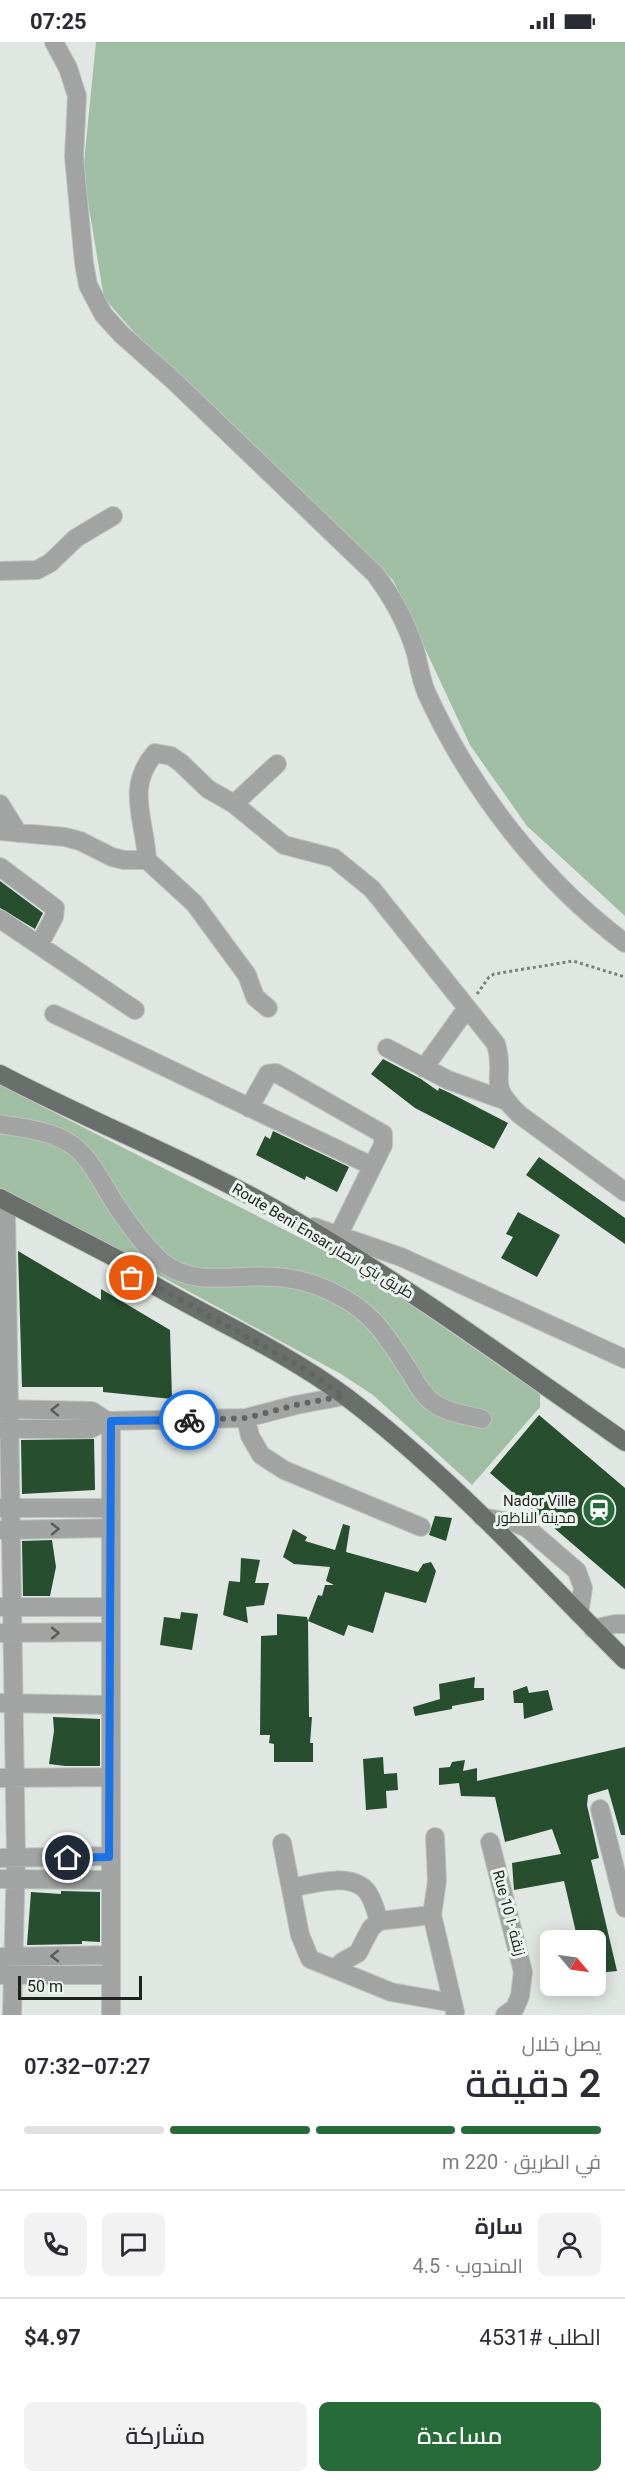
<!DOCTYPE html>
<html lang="ar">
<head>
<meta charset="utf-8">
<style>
	body { margin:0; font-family:Roboto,Cairo,sans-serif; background:#f2f2f3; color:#2b2b33; direction:rtl; height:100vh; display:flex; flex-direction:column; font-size:22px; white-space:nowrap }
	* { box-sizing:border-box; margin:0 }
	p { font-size:20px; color:#7c7c81 }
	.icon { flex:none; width:33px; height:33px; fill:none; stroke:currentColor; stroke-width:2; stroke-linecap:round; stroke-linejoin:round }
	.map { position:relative; height:1973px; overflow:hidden; direction:ltr }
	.details { display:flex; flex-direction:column; background:#fff; flex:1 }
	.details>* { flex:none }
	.needle { width:39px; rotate:119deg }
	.fabs { position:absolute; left:540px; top:1888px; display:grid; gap:12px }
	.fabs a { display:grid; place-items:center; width:66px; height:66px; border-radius:9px; background:#fff; box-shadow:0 3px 15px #0003; font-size:30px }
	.scale { position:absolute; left:18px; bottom:15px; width:124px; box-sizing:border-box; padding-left:6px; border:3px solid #1e211f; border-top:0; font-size:16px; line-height:21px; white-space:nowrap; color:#1e211f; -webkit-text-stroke:4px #edf3ee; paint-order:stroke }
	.pin { position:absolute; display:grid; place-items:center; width:51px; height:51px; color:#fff; margin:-26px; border:3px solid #fff; border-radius:50%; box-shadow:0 2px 6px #0007 }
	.courier { position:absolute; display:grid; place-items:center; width:60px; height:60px; margin:-30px; border:4px solid #1a73e8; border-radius:50%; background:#fff; color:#222; box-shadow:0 2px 8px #0007 }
	.summary em { font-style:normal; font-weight:600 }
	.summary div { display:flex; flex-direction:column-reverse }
	.summary { display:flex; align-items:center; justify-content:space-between; height:102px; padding:0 24px }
	h1 { font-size:39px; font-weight:600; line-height:45px }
	.bar { display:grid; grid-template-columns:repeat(4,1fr); gap:9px 6px; align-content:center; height:72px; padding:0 24px }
	.bar i { height:8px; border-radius:4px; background:#e1e1e2 }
	.bar .selected { background:#276c38 }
	.bar p { grid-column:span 4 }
	.line { display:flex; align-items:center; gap:15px; padding:0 24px; border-top:2px solid #e1e1e2 }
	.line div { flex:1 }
	.round { display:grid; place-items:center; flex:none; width:63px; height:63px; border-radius:9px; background:#f2f2f3 }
	.cta { display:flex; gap:12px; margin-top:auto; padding:12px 24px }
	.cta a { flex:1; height:69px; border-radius:9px; background:#276c38; color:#fff; font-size:24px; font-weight:600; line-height:69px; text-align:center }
	.cta a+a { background:#f2f2f3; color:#2b2b33 }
	.status { display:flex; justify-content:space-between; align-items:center; height:42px; padding:0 30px; background:#fff; direction:ltr }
	.status svg { height:16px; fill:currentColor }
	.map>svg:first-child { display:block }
	.green { fill:#a0bea4 }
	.building { fill:#274e2e }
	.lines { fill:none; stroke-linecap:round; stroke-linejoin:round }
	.minor-casing { stroke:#bdc3be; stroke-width:20 }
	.major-casing { stroke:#bdc3be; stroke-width:20 }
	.path { stroke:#7b807c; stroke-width:3; stroke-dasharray:3 3; stroke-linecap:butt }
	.minor { stroke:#a1a4a2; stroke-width:18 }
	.major { stroke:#6a6f6b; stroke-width:18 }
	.oneway { stroke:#595c5a }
	.done { stroke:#626663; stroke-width:6; stroke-dasharray:0 10.8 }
	.route { stroke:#1a73e8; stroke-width:8 }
	.labels { text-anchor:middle; stroke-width:6; stroke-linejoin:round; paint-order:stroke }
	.street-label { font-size:15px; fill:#1e211f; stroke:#edf3ee }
	.poi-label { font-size:15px; fill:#1e211f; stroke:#edf3ee; text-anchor:end }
</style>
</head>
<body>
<div class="status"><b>07:25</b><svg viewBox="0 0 49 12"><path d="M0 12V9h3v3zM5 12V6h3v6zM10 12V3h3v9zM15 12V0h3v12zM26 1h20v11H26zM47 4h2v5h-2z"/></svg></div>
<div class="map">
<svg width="625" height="1973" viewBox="0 0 625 1973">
	<rect width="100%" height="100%" fill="#e0e6e1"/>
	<path class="green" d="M96,0H625V874L527,784L470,703L393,538L190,354L104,256L83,130Z
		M0,1043L324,1208L371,1235L540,1352V1365L472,1443L373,1353L341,1332L0,1147Z"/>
	<path class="building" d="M0,839L43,871L35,887L0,866Z
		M383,1017L421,1037L438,1049L439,1046L450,1051L508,1081L494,1107L415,1066L371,1032Z
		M273,1089L349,1125L337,1150L306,1134L305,1138L256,1113L265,1094L270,1097Z
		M539,1115L625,1176V1202L526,1133Z
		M518,1170L560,1193L537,1235L501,1216L513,1195L506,1192Z
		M18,1209L101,1258V1247L170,1288L172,1357L103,1350V1345H22Z
		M539,1373L625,1446V1547L490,1431Z
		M94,1397L95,1448L22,1452L21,1398Z
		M435,1474L452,1476L446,1499L429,1493Z
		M343,1482L350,1484L346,1510L418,1530L423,1522L431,1520L436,1529L426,1561L385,1550L373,1591L348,1583L344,1594L308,1579L309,1675H312L310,1701H313V1720H274V1702L269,1701L270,1693H260L261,1594L277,1593V1572L307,1575L308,1579L318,1553L322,1554L325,1543H334L326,1539L330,1525L294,1522L283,1515L293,1487L307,1495L305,1499L335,1508Z
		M52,1498L56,1525L50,1554H23L22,1499Z
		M241,1516L260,1518L255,1541H269L264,1563L246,1565L248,1581L223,1573L229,1539L240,1540Z
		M181,1570L198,1572L192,1608L160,1603L164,1575L180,1577Z
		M475,1635L474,1646H484V1658L452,1664V1667L415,1674L413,1665L440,1657L439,1642Z
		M527,1644L529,1651L548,1648L553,1668L524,1677L523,1661H514L513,1649Z
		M53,1675L100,1677V1724H65L49,1722L54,1689Z
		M625,1705V1793H621L608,1747L588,1753L587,1763L599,1816L591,1818L617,1929L596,1931V1899H578L564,1839L514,1848L512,1821L561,1812L552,1787L505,1800L495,1755L461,1754L459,1741L439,1743V1726L450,1725L452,1720L465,1718L463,1729L477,1726V1739Z
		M383,1715L384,1732L397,1731L398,1748L386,1749L387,1766L366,1768L363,1717Z
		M61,1849L100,1850V1900L82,1899V1902L27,1903L31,1850L61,1852Z"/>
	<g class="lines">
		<defs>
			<path id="minor" d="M54,0L68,26L77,54L74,115L84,221L88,243L103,272L121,292L174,339L375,532C393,556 406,579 415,608C419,623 421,639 427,652C471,748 541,838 625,901
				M0,529L37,528L50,521L76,496L113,474
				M0,762L18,791
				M234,762L277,722
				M0,789L65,795L80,799L112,815L124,818H147L194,861L247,933L255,955L268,966
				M147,818C145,777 125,746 155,711L171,714L181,721L208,747L234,762L284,803L334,816L372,847L496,1002C507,1038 484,1039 520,1073L625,1150
				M0,825L55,866L54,875L39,903
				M0,877L135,968
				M54,972L372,1124
				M387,1006L448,1038L504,1058
				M424,1026L467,966
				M249,1066L268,1032L276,1031L383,1092V1103L338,1194
				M0,1082C22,1086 45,1088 66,1099C91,1113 102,1143 118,1166C129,1182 147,1207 161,1219C194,1247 237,1231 276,1235C294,1236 316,1242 332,1250C374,1270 386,1294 410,1330C417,1342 423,1354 435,1362C448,1371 467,1373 482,1377
				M6,1173L16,1816L12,1973
				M314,1185L401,1215L625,1317
				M0,1367L92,1369L107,1379
				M246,1376L250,1394L261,1413L284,1428L421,1485
				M111,1379V1973
				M0,1387H90L107,1379L246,1376L296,1363L344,1354
				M0,1466H109
				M482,1475L515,1481L527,1486L577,1529L583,1546L579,1572
				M2,1488L109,1486
				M0,1565H109
				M593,1587L615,1582H625
				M0,1591L109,1590
				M0,1661L109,1663
				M0,1736L110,1735
				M600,1767L625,1866
				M435,1795L437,1839L432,1873L455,1970
				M490,1800L523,1930L520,1954L515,1966L505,1973
				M282,1801L300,1893L310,1917L391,1950L453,1961
				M0,1816L109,1814
				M0,1837L109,1838
				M291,1846C313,1842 348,1830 366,1848C373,1856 376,1870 379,1879
				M0,1915L110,1913
				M336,1927L342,1920L358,1911L371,1886L379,1879L432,1873
				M0,1933H110"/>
			<path id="major" d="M0,1032C95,1082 196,1121 289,1175C406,1243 515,1323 625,1400
				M0,1156L125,1221L145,1238C211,1277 283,1308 345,1354C447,1431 535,1528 625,1618"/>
		</defs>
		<use href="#minor" class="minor-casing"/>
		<use href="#major" class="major-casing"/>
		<path class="path" d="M477,952L489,935L494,932L573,919L625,935"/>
		<use href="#minor" class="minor"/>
		<use href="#major" class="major"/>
	</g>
	<defs><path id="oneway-chevron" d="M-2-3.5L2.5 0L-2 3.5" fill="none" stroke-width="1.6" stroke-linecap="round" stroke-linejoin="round" transform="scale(1.5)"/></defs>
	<g class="oneway">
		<use href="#oneway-chevron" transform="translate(55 1368) rotate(-179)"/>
		<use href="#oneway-chevron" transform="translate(55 1487) rotate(-1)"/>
		<use href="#oneway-chevron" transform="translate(55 1591)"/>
		<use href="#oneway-chevron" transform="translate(55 1914) rotate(179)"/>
	</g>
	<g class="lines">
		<path class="done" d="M132,1236L145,1238L303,1326L344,1354L296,1363L246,1376L189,1378"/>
		<path class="route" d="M68,1816L109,1815L111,1379L189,1378"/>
	</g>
	<defs>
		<symbol id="station-disc" viewBox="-11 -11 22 22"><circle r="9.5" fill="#276c38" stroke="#edf3ee"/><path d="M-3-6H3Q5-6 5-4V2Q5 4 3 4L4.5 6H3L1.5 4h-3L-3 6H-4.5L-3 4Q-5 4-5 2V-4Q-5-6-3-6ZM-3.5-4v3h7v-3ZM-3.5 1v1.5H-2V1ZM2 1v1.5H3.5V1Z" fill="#fff"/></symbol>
	</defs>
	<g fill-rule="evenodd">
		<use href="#station-disc" x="580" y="1449" width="38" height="38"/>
	</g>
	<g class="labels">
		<g class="street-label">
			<text transform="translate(323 1199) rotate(31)" y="5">Route Beni Ensar طريق بني انصار</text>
			<text transform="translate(509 1871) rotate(75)" y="5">Rue 10 زنقة ١٠</text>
		</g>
		<g class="poi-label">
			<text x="576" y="1464">Nador Ville<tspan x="576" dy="17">مدينة الناظور</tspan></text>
		</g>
	</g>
</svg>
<div class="fabs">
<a><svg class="needle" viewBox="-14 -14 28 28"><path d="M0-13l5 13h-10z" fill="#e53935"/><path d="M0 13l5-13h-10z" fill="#7c7c81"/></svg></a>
</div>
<div class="scale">50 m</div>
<div class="pin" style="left:132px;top:1236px;background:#ea580c"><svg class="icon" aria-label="bag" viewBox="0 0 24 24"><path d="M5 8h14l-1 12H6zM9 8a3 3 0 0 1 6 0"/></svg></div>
<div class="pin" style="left:68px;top:1816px;background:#1f2937"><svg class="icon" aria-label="home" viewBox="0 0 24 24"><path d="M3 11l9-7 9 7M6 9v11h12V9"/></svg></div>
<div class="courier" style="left:189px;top:1378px"><svg class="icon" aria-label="bike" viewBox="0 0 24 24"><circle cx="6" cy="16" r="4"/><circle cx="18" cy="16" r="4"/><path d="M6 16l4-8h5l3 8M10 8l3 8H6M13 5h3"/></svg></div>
</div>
<section class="details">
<div class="summary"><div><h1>2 دقيقة</h1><p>يصل خلال</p></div><em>07:27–07:32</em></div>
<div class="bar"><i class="selected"></i><i class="selected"></i><i class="selected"></i><i></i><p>في الطريق · 220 m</p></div>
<div class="line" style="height:108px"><a class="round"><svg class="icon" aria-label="person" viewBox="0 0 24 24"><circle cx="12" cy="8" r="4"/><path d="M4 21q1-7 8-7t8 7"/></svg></a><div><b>سارة</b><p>المندوب · 4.5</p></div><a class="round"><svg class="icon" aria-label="chat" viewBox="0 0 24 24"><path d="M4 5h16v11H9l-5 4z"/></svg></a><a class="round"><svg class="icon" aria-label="phone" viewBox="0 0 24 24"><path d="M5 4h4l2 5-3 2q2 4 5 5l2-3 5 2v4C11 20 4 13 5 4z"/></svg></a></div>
<div class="line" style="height:78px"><div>الطلب #4531</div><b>$4.97</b></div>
<div class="cta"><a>مساعدة</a><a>مشاركة</a></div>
</section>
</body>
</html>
